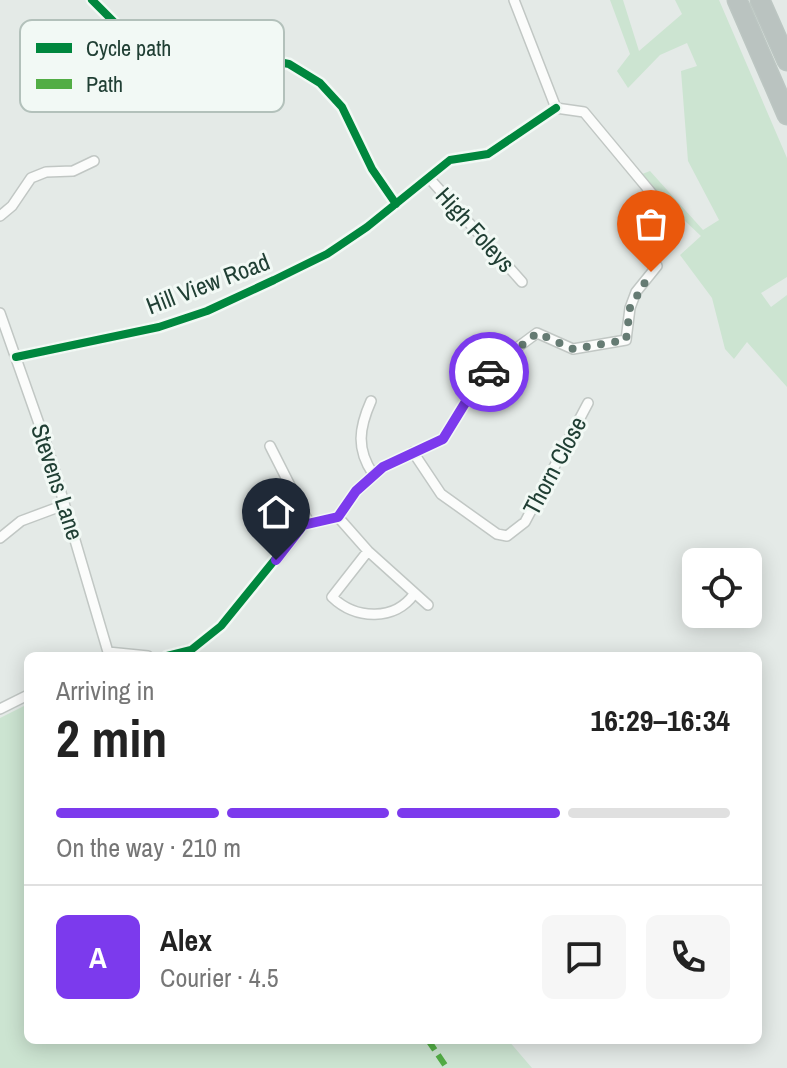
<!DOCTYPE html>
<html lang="en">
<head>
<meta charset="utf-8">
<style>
	body { margin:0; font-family:"Archivo Narrow",sans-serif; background:#f6f6f6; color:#222; height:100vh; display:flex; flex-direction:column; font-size:30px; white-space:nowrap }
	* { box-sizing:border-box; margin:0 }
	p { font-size:26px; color:#767676 }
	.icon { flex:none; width:44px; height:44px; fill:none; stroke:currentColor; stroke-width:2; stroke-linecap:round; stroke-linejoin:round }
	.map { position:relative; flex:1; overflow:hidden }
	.drawer { position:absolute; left:24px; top:652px; width:738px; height:392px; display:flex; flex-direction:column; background:#fff; border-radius:12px; box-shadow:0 4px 20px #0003 }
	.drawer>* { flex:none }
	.buttons { position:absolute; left:682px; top:548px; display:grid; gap:16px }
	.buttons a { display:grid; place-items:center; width:80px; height:80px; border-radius:12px; background:#fff; box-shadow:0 4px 20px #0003; font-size:40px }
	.pin { position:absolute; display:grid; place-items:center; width:68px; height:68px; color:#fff; margin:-82px -34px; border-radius:50% 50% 50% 0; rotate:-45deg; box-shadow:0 0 8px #0007 }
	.pin .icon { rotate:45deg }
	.courier { position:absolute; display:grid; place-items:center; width:80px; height:80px; margin:-40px; border:6px solid #7c3aed; border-radius:50%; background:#fff; color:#222; box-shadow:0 2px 10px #0007 }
	.head em { font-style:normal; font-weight:700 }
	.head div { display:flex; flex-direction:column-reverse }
	.head { display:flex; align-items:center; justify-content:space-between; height:136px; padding:0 32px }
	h1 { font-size:52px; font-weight:700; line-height:60px }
	.bar { display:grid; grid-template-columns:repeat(4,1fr); gap:12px 8px; align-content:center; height:96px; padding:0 32px }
	.bar i { height:10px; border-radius:6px; background:#e0e0e0 }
	.bar .active { background:#7c3aed }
	.bar p { grid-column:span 4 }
	.line { display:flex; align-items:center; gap:20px; padding:0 32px; border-top:2px solid #e0e0e0 }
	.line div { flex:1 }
	.round { display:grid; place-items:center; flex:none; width:84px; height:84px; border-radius:12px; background:#f6f6f6 }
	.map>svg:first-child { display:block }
	.green { fill:#cce4d1 }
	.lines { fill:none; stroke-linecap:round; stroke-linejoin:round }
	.street-casing { stroke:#c1c7c4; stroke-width:12 }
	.highway-casing { stroke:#bcc6c2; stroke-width:21 }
	.street { stroke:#fbfcfb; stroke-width:9 }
	.highway { stroke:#bac3c0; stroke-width:18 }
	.quiet { stroke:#52ad45; stroke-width:6; stroke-dasharray:12 6; stroke-linecap:butt }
	.cycleway-casing { stroke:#f2f9f5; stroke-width:13 }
	.cycleway { stroke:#00873e; stroke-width:8 }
	.done { stroke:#657b73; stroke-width:8; stroke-dasharray:0 14.4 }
	.route { stroke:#7c3aed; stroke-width:10 }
	.labels { text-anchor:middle; stroke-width:6; stroke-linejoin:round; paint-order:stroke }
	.street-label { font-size:24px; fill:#203f34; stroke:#f2f9f5 }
	.key { fill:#f2f9f5; stroke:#b3c1bb; stroke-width:2 }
	.key-label { font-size:22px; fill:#203f34 }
</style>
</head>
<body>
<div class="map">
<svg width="787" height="1068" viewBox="0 0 787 1068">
	<rect width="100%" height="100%" fill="#e4eae7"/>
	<path class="green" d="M610,0H623L639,51L682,14L675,0H719L787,158V277L761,293L771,307L787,295V387L747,342L734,359L725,349L712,298L680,255L701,236L637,176L650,171L703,230L719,220L688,161L681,71L697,66L687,43L660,55L628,88L617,71L630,54Z
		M28,704V1040H508L532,1068H0V718Z"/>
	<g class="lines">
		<defs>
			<path id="street" d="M92,0L119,27L137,34L289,64L320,83L342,107L372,169L396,204
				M514,0L556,108
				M556,108L584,112L653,195
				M429,178L522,282
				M0,216L12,206L31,178L46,172L73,171L94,161
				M0,313L49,452L108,652
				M16,357L159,327L207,311L274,280L327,254L367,227L450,160L488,154L556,108
				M480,380L503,358L537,333L573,349L626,340L630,308L636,292L657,266
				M371,401C359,428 356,449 373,474
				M270,446L309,523
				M413,452L441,494L497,534L507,536L525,522L588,403
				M338,517L368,551L428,605
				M0,538L21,521L64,505
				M368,551L332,597C356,620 395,621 414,594
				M108,652L148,656
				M167,656L191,650L221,626L303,525L338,517L356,491L383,467L443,439L470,395L467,385L473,379L480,380L484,386L483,394L470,395
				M0,709L28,695"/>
			<path id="highway" d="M737,0L787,115
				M760,0L787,61"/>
		</defs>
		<use href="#street" class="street-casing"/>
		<use href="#highway" class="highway-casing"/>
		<use href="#street" class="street"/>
		<use href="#highway" class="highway"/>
		<path class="quiet" d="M428,1040L447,1068"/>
		<defs>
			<path id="cycleway" d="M92,0L119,27L137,34L289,64L320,83L342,107L372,169L396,204
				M16,357L159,327L207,311L274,280L327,254L367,227L450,160L488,154L556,108
				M167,656L191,650L221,626L303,525L338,517L356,491L383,467L443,439L470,395L467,385L473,379L480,380L484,386L483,394L470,395"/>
		</defs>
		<use href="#cycleway" class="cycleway-casing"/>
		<use href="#cycleway" class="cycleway"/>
	</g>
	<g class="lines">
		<path class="done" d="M489,372L537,333L573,349L626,340L630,308L651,272"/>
		<path class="route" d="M276,560L303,525L338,517L356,491L383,467L443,439L470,395L467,385L473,379L480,380L489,372"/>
	</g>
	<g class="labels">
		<g class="street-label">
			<text transform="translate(475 230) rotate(48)" y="8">High Foleys</text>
			<text transform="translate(208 284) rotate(-21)" y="8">Hill View Road</text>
			<text transform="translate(555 466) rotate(-62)" y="8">Thorn Close</text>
			<text transform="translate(57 482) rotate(72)" y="8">Stevens Lane</text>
		</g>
	</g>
	<rect x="20" y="20" width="264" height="92" rx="12" class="key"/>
	<rect x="36" y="43" width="36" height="10" fill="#00873e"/>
	<rect x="36" y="79" width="36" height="10" fill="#52ad45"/>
	<g class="key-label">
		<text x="86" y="56">Cycle path</text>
		<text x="86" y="92">Path</text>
	</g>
</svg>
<div class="buttons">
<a><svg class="icon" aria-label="locate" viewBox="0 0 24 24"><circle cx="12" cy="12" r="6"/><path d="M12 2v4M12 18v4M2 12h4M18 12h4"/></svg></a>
</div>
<div class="pin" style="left:651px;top:272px;background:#ea580c"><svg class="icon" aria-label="bag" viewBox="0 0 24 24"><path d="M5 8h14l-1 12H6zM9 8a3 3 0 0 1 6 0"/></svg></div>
<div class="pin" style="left:276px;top:560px;background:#1f2937"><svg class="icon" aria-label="home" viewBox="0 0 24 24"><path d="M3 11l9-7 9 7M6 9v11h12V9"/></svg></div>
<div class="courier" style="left:489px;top:372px"><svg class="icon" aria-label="car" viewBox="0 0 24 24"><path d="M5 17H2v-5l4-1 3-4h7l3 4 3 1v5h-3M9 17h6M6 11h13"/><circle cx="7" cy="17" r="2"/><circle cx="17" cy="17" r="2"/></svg></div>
<section class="drawer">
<div class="head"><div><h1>2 min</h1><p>Arriving in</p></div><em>16:29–16:34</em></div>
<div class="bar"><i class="active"></i><i class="active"></i><i class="active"></i><i></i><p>On the way · 210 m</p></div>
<div class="line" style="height:144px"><b class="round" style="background:#7c3aed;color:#fff">A</b><div><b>Alex</b><p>Courier · 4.5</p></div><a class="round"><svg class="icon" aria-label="chat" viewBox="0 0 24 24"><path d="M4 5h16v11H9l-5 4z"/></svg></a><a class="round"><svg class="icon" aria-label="phone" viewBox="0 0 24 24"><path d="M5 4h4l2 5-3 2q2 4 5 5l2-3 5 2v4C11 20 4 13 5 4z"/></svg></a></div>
</section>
</div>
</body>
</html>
